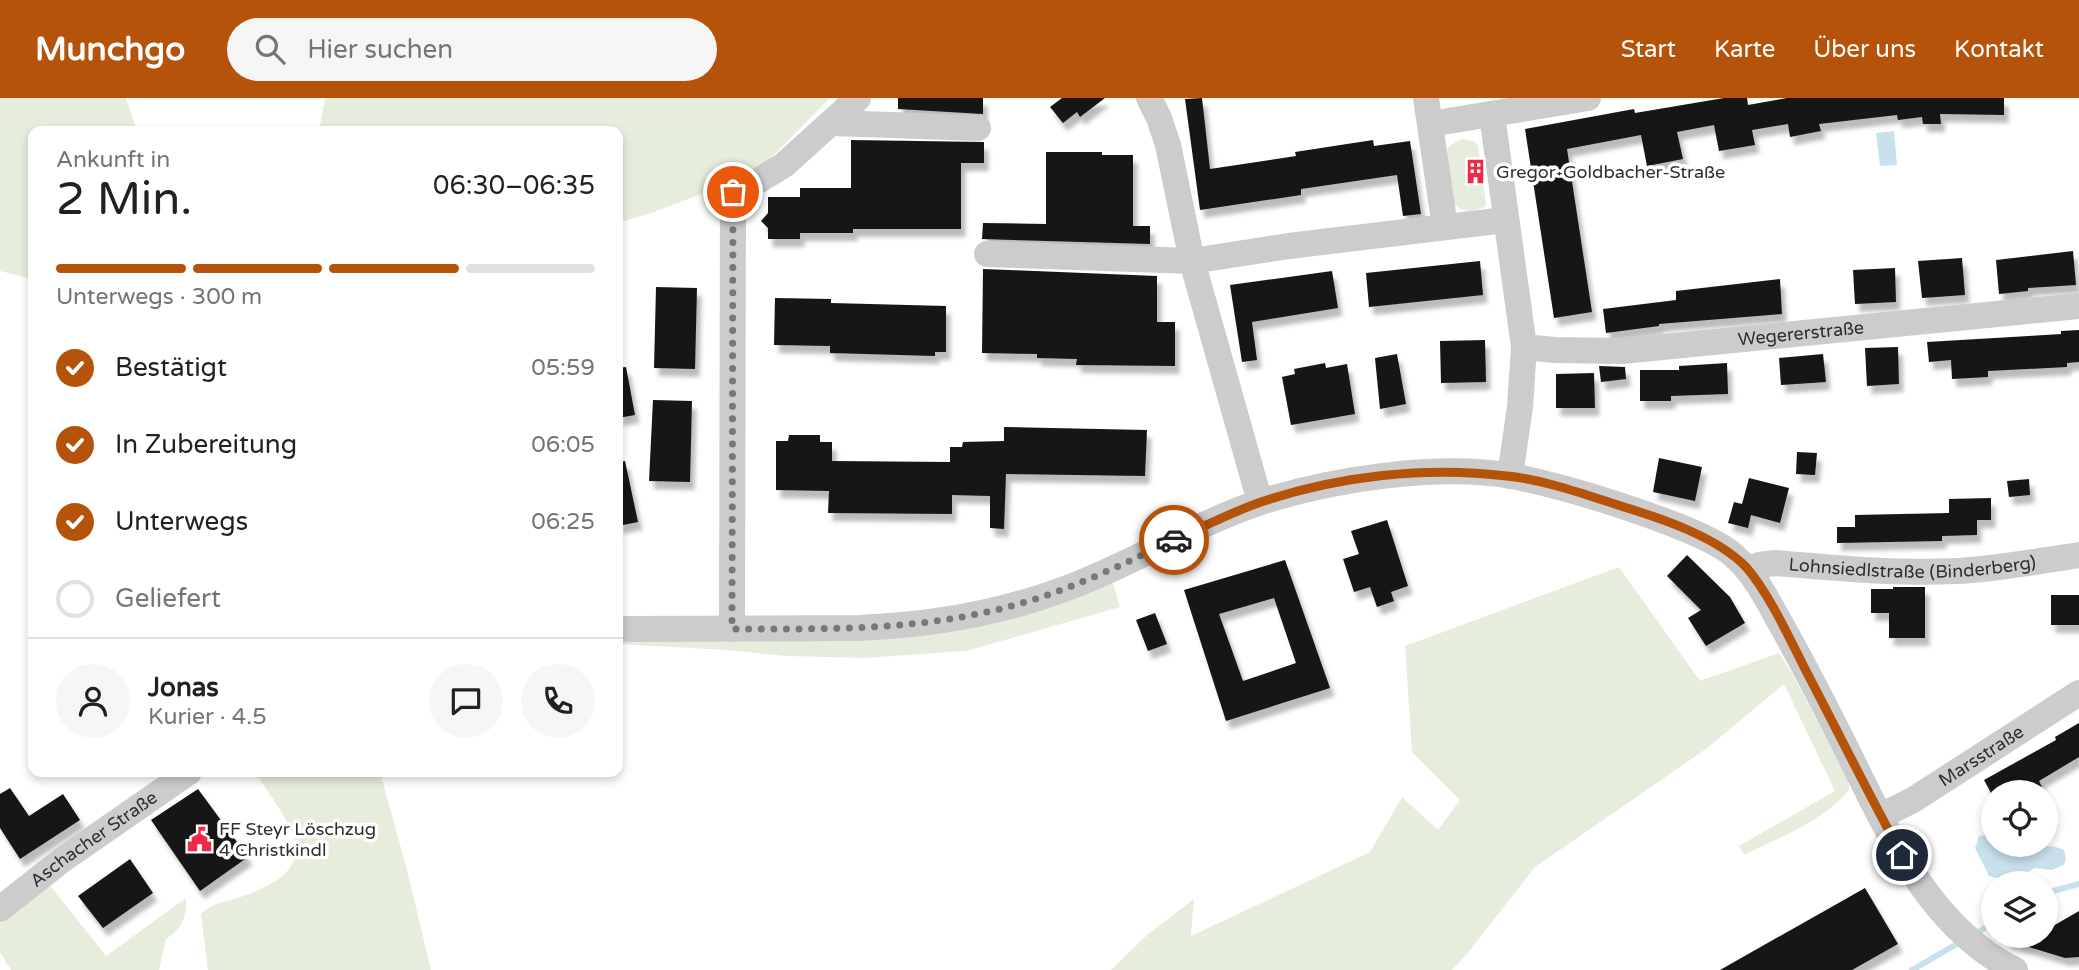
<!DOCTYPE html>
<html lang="de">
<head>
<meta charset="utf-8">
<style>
	body { margin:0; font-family:"Varela Round",sans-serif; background:#f6f6f6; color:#202124; height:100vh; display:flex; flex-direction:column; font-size:26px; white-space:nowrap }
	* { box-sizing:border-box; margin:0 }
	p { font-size:23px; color:#757577 }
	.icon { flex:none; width:38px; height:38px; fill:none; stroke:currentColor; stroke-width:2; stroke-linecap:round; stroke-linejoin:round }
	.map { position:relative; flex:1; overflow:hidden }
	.side { position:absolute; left:28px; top:28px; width:595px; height:651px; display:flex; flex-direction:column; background:#fff; border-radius:14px; box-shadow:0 4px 10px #0003 }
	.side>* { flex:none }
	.controls { position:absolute; left:1981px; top:682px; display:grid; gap:14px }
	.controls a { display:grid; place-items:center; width:77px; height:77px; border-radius:50%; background:#fff; box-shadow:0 4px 10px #0003; font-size:35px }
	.pin { position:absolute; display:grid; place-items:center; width:60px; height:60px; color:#fff; margin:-30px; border:4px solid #fff; border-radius:50%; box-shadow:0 2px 7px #0007 }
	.courier { position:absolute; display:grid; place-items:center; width:70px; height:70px; margin:-35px; border:5px solid #b45309; border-radius:50%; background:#fff; color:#222; box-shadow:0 2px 9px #0007 }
	.head em { font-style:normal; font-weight:600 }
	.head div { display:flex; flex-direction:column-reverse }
	.head { display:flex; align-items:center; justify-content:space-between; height:119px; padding:0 28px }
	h1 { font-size:46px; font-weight:600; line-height:52px }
	.bar { display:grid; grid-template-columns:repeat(4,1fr); gap:10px 7px; align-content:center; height:84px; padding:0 28px }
	.bar i { height:9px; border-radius:5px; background:#e0e0e0 }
	.bar .active { background:#b45309 }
	.bar p { grid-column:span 4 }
	.line { display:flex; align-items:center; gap:18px; padding:0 28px; border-top:2px solid #e0e0e0 }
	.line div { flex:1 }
	.round { display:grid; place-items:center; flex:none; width:74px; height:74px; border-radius:37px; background:#f6f6f6 }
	ol { padding:0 28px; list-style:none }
	li { display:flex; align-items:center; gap:21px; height:77px }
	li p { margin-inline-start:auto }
	li .icon { padding:7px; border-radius:50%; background:#b45309; color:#fff; stroke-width:4 }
	li:last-child { color:#757577 }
	li i { width:38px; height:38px; border:4px solid #e0e0e0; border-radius:50% }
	header { display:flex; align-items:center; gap:42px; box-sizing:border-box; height:98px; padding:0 35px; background:#b45309; color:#fff }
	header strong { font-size:33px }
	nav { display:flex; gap:38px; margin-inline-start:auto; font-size:24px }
	.search { width:490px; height:63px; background:#f6f6f6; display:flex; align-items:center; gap:18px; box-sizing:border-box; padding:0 24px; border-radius:38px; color:#757577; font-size:26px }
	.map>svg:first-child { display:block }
	.green { fill:#e7eddd }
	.water { fill:#c8e2ed }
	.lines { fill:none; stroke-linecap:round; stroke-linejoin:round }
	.stream { stroke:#c8e2ed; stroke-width:6 }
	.building { fill:#161616; fill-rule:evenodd; filter:url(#shadow) }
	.minor { stroke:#ccc; stroke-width:26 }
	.done { stroke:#787878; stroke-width:7; stroke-dasharray:0 12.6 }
	.route { stroke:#b45309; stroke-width:9 }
	.labels { text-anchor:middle; stroke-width:7; stroke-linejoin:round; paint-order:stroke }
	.poi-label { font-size:18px; fill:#2f2f2f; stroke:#fff; text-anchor:start }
	.street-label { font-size:18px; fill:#2f2f2f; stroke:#fff }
</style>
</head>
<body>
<header>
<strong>Munchgo</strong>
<div class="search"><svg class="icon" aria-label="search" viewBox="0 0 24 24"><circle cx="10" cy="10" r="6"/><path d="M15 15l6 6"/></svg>Hier suchen</div>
<nav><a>Start</a><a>Karte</a><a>Über uns</a><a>Kontakt</a></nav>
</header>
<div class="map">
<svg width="2079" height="872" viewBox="0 0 2079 872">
	<defs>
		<filter id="shadow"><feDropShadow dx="4.5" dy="8" stdDeviation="2" flood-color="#0004"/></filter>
	</defs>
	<rect width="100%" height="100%" fill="#fff"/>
	<path class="green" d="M0,0H126L137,33H33V181L0,173Z
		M325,0H830L767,64L717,90L654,114L618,125V33H319Z
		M1462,41L1474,43L1478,48L1486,105L1485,109C1473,114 1462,115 1453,105L1445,55L1449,48Z
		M1619,469L1700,583L1779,555L1793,577L1849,683V692C1823,724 1780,739 1744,757L1739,748L1835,693L1784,586L1706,651L1535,769L1467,856L1452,872H1111L1147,837L1194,801L1191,838L1370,754L1402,699L1438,732L1460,702L1412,654L1405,548Z
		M1112,482L1120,509L966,553L864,560L785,558L727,552L618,546V541L767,543Z
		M255,674H380L407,772L431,872H208L201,816C212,804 231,803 246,797C331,767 288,726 255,674Z
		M48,785L106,858L186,800C187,820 182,830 166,841L159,872H11L0,854V825Z"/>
	<path class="water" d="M1894,33L1897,67L1880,68L1876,35Z
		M1992,736L1993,747H2020L2030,755C2041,747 2053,746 2064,752L2066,761L2064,767L2052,772L2035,770L2011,784L1989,778L1975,750L1979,738Z"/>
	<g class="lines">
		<path class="stream" d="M2046,795L2079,786
			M1975,836L1993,825
			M1912,872L1962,843"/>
	</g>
	<path class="building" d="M898,0H983V16L898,11Z
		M1062,0H1105L1080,19L1077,14L1063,25L1050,9Z
		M1202,0L1210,71L1296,58L1295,54L1373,42L1374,48L1410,43L1421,116L1403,118L1397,77L1301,91V97L1200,112L1185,1Z
		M1724,0H1747L1748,7L1787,0H2004V17L1940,16L1941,26H1923L1922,19L1898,22L1897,17L1819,26L1821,33L1790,39L1788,26L1752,32L1755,47L1719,53L1714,27L1677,34L1683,61L1647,68L1641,37L1567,51L1592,214L1554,220L1525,31L1634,11L1635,15Z
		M851,42L984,44V65H961V131H853V135H800V141H768V130L761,123L768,115V99H800V90H851Z
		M1046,54H1102V57H1133V128H1150V146L982,141L983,125L1046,126Z
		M2073,153L2076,187L2028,190V193L1999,196L1996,162Z
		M1962,160L1965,197L1922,200L1918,163Z
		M1480,163L1483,197L1369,209L1366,175Z
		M1895,170L1896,204L1855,206L1853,172Z
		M983,171L1157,178V224H1175V268L1076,267L1077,261L1037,260V256L982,255Z
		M1332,173L1338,210L1252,224L1257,262L1242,264L1230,187Z
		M1780,181L1782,216L1659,226V228L1606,235L1603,211L1676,202V193Z
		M656,189L697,190L695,271L654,270Z
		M775,200L831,201V205L946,208V254H935V258L830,255V248L774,247Z
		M2079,232V264L2067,265V269L1988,273V279L1952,281L1951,262L1929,264L1927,244L2061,236V233Z
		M1485,242L1486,284L1441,285L1440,243Z
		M1898,249L1899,286L1867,288L1865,250Z
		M1397,256L1406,306L1380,311L1375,260Z
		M1823,256L1826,284L1781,287L1779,260Z
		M1325,265L1326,270L1347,266L1355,316L1291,327L1282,279L1295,276L1294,271Z
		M1727,265L1728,296L1671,298V303H1640V272H1679V268Z
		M1599,268L1625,269L1626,281L1601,284Z
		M626,269L635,317L618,320V270Z
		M1594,275L1595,310H1556V276Z
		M653,302L692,303L690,384L649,383Z
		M1004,329L1147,332L1145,378L1006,376L1004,431L990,430V398L952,397V416L828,415L829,393L776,392V343H788L789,337H820V344H832V363L950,364V349H962L963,344L1004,343Z
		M1797,354L1817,355L1815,377L1796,376Z
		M1659,360L1702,369L1695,403L1653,394Z
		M625,363L638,424L618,428V364Z
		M1749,380L1789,390L1780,425L1751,417L1748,430L1728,425L1734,404L1742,406Z
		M2029,381L2030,397L2009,399L2007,383Z
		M1991,400V422H1977V437L1942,438V443L1837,445V429H1855V417L1949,415V401Z
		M1387,422L1408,488L1391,494L1394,503L1377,509L1370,489L1354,494L1343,461L1359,456L1351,433Z
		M1687,457L1730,499L1745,525L1706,548L1688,520L1701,512L1667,478Z
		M1285,462L1330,590L1226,623L1184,492ZM1274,500L1296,565L1243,583L1219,516Z
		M1893,489H1925V540H1889V515H1871V491H1893Z
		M2051,497H2079V527H2051Z
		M1155,515L1167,546L1148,553L1136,522Z
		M2079,625V659L2039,683L2045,695H1991L1984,682L2056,642L2055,639Z
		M10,690L29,718L63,696L80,722L20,761L0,730V696Z
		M198,691L248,759L200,793L151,722Z
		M130,761L153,795L103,830L78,798Z
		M1865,790L1898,846L1852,872H1720Z
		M2079,813V859L2065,860L2006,842L2007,838H2046V832Z"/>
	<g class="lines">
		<g class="minor">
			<path d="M1149,0L1159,20L1168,47L1192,163L1260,404"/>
			<path d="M1426,0L1445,129"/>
			<path d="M1492,17L1524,249L1520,309L1510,378"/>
			<path d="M832,25L978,30"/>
			<path d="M1430,26L1588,0"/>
			<path d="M987,156L1192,163L1289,148L1505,122"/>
			<path id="s1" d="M1524,249L1554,252L1622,253L2079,208"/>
			<path id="s2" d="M1748,472L1759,467L1775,465C1835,470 1896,476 1957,473C1998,471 2038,463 2079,457"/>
			<path d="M618,531L858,530C942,527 1024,511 1101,476C1155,452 1208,421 1264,403C1335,381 1439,365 1512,378C1547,385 1582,395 1616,406C1646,416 1710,437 1733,457C1753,474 1766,499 1778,521C1803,565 1826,610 1848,654C1888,735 1930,830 2015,872"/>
			<path d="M732,531L733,94L758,83L784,67L858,0"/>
			<path id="s3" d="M1881,718L1913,702L2079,595"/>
			<path id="s4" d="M0,811L62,762L189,674"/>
		</g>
	</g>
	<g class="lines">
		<path class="done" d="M733,94L732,531C830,531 927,533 1022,505C1075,490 1125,465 1174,442"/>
		<path class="route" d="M1174,442C1203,429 1232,414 1261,404C1338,378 1426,368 1507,378C1546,382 1586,397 1624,409C1663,421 1717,439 1746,469C1768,494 1789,539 1804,569C1837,632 1868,695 1902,757"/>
	</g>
	<defs>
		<symbol id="building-bare" viewBox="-9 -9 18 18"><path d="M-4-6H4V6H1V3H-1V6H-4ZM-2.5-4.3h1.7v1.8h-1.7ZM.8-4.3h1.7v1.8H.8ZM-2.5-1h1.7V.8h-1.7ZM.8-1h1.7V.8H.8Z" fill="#ed2b48" stroke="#fff" stroke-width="2.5" paint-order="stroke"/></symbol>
		<symbol id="civic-bare" viewBox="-9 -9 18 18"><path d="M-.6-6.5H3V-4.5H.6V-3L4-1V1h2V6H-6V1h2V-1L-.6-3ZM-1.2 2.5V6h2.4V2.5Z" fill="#ed2b48" stroke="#fff" stroke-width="2.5" paint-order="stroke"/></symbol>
	</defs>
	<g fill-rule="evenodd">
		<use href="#building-bare" x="1458" y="56" width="35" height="35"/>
		<use href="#civic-bare" x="182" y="724" width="35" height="35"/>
	</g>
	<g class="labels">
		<g class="poi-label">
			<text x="1496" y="80">Gregor-Goldbacher-Straße</text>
			<text x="219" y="737">FF Steyr Löschzug<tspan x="219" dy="21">4 Christkindl</tspan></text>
		</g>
		<g class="street-label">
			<text dy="6" stroke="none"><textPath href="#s1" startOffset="278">Wegererstraße</textPath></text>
			<text dy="6" stroke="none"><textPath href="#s2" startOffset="166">Lohnsiedlstraße (Binderberg)</textPath></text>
			<text dy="6" stroke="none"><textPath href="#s3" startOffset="117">Marsstraße</textPath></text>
			<text dy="6" stroke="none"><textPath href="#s4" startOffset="117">Aschacher Straße</textPath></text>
		</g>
	</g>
</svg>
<div class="controls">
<a><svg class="icon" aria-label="locate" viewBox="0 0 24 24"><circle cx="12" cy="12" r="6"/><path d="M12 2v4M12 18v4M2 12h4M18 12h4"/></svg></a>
<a><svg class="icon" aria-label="layers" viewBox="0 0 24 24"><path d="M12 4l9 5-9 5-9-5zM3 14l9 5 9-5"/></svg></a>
</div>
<div class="pin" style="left:733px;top:94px;background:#ea580c"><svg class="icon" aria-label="bag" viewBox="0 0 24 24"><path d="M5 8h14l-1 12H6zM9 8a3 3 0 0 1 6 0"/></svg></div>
<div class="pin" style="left:1902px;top:757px;background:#1f2937"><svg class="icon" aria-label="home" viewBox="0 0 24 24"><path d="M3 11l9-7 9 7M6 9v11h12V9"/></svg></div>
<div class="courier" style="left:1174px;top:442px"><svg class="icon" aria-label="car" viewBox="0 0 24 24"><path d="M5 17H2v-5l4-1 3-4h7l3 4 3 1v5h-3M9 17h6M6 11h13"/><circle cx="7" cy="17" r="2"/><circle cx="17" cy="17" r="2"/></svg></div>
<section class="side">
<div class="head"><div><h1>2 Min.</h1><p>Ankunft in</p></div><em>06:30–06:35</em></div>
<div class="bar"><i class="active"></i><i class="active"></i><i class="active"></i><i></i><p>Unterwegs · 300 m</p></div>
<ol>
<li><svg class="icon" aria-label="check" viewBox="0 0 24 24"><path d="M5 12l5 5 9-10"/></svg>Bestätigt<p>05:59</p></li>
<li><svg class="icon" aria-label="check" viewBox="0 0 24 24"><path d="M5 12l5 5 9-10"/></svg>In Zubereitung<p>06:05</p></li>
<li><svg class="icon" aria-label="check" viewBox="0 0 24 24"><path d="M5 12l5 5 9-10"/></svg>Unterwegs<p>06:25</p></li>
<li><i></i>Geliefert</li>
</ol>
<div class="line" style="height:126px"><a class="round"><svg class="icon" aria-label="person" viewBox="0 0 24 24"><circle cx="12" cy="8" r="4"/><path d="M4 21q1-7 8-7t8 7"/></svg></a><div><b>Jonas</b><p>Kurier · 4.5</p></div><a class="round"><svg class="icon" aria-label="chat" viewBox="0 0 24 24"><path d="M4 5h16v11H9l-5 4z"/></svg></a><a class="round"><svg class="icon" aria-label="phone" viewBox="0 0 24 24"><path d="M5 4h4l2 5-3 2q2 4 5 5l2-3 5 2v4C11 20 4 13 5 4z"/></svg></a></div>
</section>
</div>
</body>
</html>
